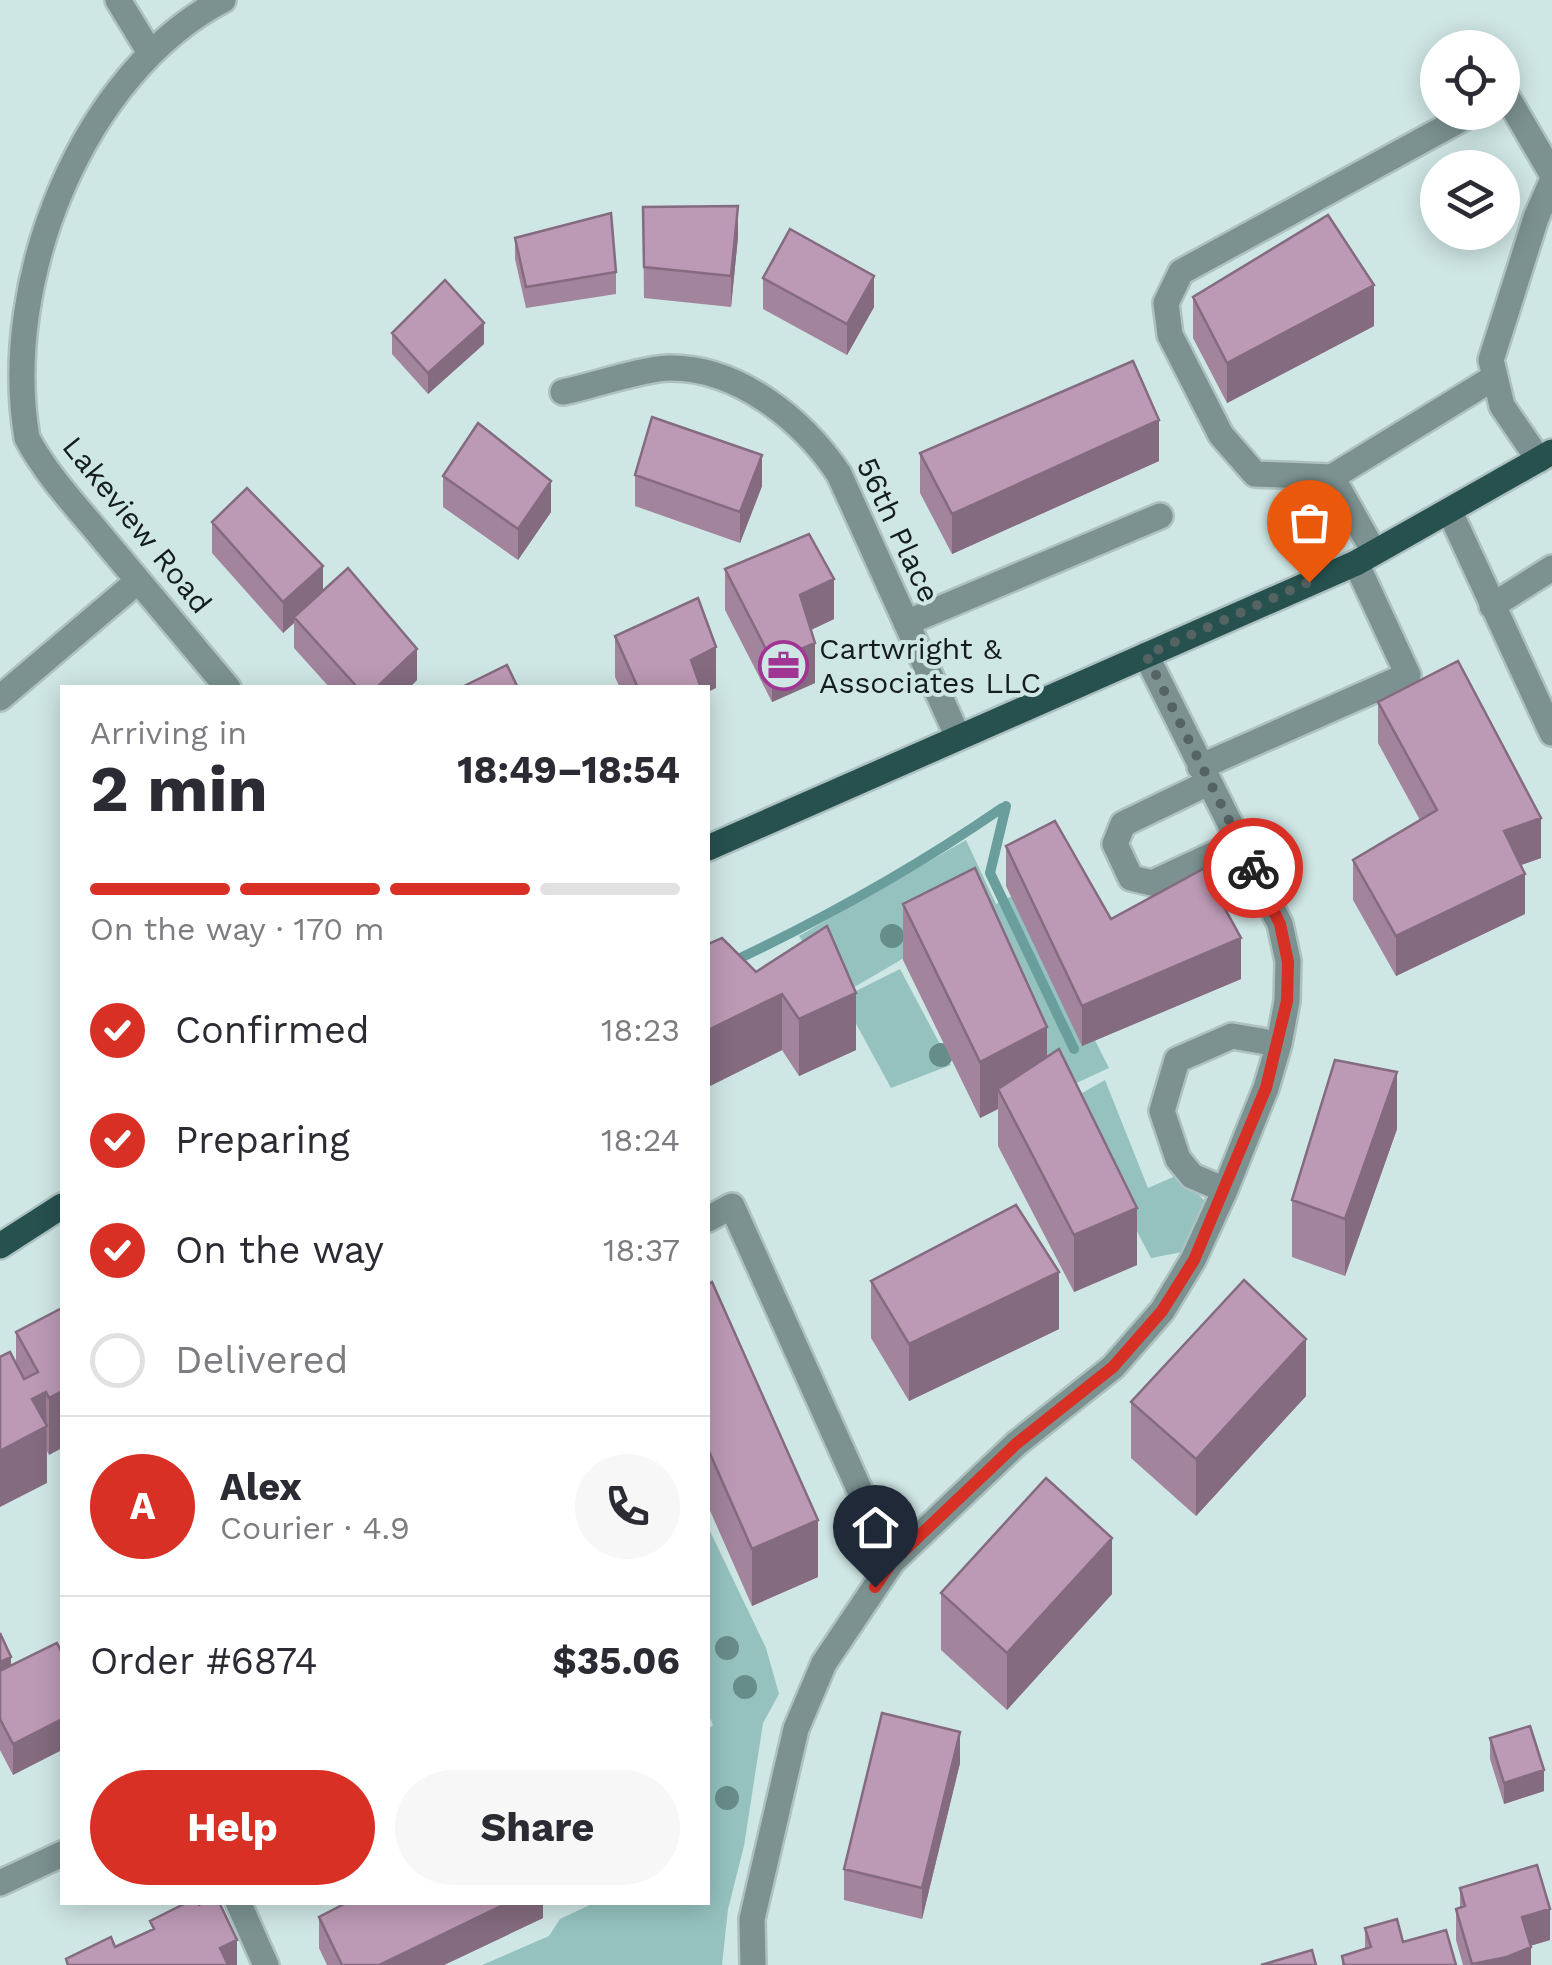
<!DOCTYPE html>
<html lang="en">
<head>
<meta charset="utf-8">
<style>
	body { margin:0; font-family:"Work Sans",sans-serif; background:#f7f7f7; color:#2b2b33; height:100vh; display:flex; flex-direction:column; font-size:38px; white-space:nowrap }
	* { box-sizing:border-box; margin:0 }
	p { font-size:32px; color:#7c7c81 }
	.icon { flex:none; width:55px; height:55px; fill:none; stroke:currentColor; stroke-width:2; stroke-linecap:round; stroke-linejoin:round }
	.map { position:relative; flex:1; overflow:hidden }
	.drawer { position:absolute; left:60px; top:685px; width:650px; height:1220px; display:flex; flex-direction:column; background:#fff; border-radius:0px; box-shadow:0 5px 25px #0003 }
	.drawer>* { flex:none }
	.buttons { position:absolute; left:1420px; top:30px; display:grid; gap:20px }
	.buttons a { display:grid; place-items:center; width:100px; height:100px; border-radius:50%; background:#fff; box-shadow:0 5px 25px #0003; font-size:50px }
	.pin { position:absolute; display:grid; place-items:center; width:85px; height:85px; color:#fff; margin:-102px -42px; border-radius:50% 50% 50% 0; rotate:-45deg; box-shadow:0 0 10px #0007 }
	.pin .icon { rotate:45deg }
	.courier { position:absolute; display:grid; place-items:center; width:100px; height:100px; margin:-50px; border:8px solid #d93025; border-radius:50%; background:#fff; color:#222; box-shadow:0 2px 12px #0007 }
	.headline em { font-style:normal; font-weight:700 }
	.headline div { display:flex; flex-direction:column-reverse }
	.headline { display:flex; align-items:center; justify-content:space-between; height:170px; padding:0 30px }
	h1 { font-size:65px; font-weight:700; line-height:75px }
	.bar { display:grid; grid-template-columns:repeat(4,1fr); gap:15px 10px; align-content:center; height:120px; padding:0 30px }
	.bar i { height:12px; border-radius:8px; background:#e1e1e2 }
	.bar .selected { background:#d93025 }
	.bar p { grid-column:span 4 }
	.line { display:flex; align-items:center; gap:25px; padding:0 30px; border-top:2px solid #e1e1e2 }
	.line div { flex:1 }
	.round { display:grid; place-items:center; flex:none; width:105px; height:105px; border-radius:52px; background:#f7f7f7 }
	ol { padding:0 30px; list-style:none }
	li { display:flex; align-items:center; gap:30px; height:110px }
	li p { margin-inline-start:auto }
	li .icon { padding:10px; border-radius:50%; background:#d93025; color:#fff; stroke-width:4 }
	li:last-child { color:#7c7c81 }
	li i { width:55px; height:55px; border:5px solid #e1e1e2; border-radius:50% }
	.button { display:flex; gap:20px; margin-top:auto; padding:20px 30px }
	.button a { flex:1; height:115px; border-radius:60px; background:#d93025; color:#fff; font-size:40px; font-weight:700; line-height:115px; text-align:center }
	.button a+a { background:#f7f7f7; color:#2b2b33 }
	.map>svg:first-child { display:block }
	.green { fill:#95c2bf }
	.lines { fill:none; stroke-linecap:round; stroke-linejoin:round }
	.stream { stroke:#699e9c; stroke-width:10 }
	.minor-casing { stroke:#adc2c0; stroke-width:30 }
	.major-casing { stroke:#adc2c0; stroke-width:30 }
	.minor { stroke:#7b9290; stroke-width:25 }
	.major { stroke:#26514f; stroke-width:25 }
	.tree { fill:#678d8b }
	.wall { fill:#a2849c }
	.shaded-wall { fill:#846b7f }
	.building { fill:#bc99b5; stroke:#846b7f; stroke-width:2.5 }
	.done { stroke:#556363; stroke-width:10; stroke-dasharray:0 18 }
	.route { stroke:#d93025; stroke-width:12 }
	.labels { text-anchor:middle; stroke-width:8; stroke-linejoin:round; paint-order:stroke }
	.street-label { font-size:30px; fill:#141d1d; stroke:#cee6e4 }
	.poi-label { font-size:30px; fill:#141d1d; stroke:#cee6e4; text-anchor:start }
</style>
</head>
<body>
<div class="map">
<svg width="1552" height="1965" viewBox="0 0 1552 1965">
	<rect width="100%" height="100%" fill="#cee6e4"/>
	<path class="green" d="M966,840L996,904L1020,892L1109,1068L1057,1092L969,920L839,996L799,936Z
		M900,969L951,1065L891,1088L842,998Z
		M1105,1080L1148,1188L1178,1175L1206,1202L1182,1252L1151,1258L1068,1101Z
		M708,1527L766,1648L779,1694L763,1723L744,1846L728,1909L722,1965H482L549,1936L560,1919L594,1903L708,1902V1729L713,1725L708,1713Z"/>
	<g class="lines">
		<path class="stream" d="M1006,806L990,873L1074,1049
			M708,973C811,926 909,872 1002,808"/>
		<defs>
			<path id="minor" d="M118,0L149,51
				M223,0C83,73 0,280 27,438C47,476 78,508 105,541C146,590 187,639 228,688
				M1502,97L1506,95L1552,174
				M563,392C593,386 640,369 669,368C738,367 803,420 839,474L958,737
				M1539,460L1502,406L1491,360L1536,218L1552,181
				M1332,477L1495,377
				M1450,512L1552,733
				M1374,552L1332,477L1255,474L1221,435L1170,335L1166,303L1181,272L1474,112
				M1492,606L1552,568
				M906,623L1160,516
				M0,698L138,581
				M1200,767L1408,675L1356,563
				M1208,783L1123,824L1115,844L1131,878L1152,883L1240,842
				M1225,1190L1192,1176L1178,1159L1162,1111L1177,1060L1232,1036L1279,1044
				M708,1219L732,1206L892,1562
				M0,1883L62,1854
				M238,1902L266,1965
				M753,1965L752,1919L796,1729L824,1663L892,1562L1016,1444L1113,1367L1162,1311L1193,1260L1225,1190L1266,1088L1279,1044L1287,1001L1288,961L1280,924L1146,655"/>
			<path id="major" d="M708,848L1356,563L1552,452
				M0,1246L62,1206"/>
		</defs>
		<use href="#minor" class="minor-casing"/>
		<use href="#major" class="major-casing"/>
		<use href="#minor" class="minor"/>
		<use href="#major" class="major"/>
	</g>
	<g class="tree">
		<circle cx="892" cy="936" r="12"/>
		<circle cx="941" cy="1055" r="12"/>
		<circle cx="727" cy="1648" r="12"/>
		<circle cx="745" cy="1687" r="12"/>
		<circle cx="727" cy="1798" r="12"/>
	</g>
	<path class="wall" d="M643,207L738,237L731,307L644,298Z
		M515,238L616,272V294L526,308L515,259Z
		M763,278L874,307L847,355L763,309Z
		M1193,297L1374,326L1227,403L1193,338Z
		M392,333L484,344L428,394L392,354Z
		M920,453L1159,461L952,554L920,493Z
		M635,475L762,486L740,543L635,506Z
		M443,476L551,512L518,560L443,507Z
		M212,522L323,591L417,680L409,688H330L294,648V623L283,633L212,553Z
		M725,569L834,619L811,630L815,683L772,702L725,610Z
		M615,636L716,688H620L615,677Z
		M1378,702L1541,858L1521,865L1525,914L1396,976L1353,900V860L1420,820L1378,743Z
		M1006,846L1111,919L1241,979L1082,1046L1006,886Z
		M903,904L1047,1057L1137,1265L1074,1292L998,1146V1109L980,1118L903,960Z
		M708,944L756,972L856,1050L799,1076L782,1050L708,1087Z
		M1397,1129L1345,1276L1292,1257V1200Z
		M871,1281L1059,1329L909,1401L871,1338Z
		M708,1284L818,1577L752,1606L708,1506Z
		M62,1308L49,1455L47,1451V1483L16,1364V1332Z
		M1306,1396L1196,1516L1131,1458V1402Z
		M941,1593L1112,1594L1007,1710L941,1650Z
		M0,1633L11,1665L57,1643L13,1775L0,1750Z
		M1490,1738L1544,1791L1504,1804L1490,1759Z
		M960,1763L922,1919L844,1900V1869Z
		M1460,1888L1550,1940L1530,1946L1531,1965H1463L1456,1940V1909L1460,1908Z
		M543,1902V1918L444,1965H327L319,1948V1917Z
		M1365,1928L1403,1942L1456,1965H1342V1956L1365,1949Z"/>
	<path class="shaded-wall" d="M738,206V237L731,307V276Z
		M874,276V307L847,355V324Z
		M1374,285V326L1227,403V363Z
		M484,323V344L428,394V373Z
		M1159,420V461L952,554V514Z
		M762,455V486L740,543V512Z
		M551,481V512L518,560V529Z
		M323,566V597L294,617V623L283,633V602Z
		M834,579V619L800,635V595Z
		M815,643V683L772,702V661Z
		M716,647V688L708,692V688H691V660Z
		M417,649V680L409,688H376Z
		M1541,818V858L1504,871V831Z
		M1525,874V914L1396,976V936Z
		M1241,938V979L1082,1046V1006Z
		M856,993V1050L799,1076V1019Z
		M782,994V1050L708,1087V1030Z
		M1047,1027V1084L998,1089V1109L980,1118V1062Z
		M1397,1072V1129L1345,1276V1219Z
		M1137,1208V1265L1074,1292V1235Z
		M1059,1272V1329L909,1401V1344Z
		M1306,1339V1396L1196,1516V1459Z
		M62,1391V1448L49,1455V1398Z
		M46,1392L47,1483L0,1507V1451L32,1399Z
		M818,1520V1577L752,1606V1549Z
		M1112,1538V1594L1007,1710V1653Z
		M11,1657V1688L0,1693V1662Z
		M62,1719V1750L13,1775V1744Z
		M960,1732V1763L922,1919V1888Z
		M1544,1770V1791L1504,1804V1783Z
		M509,1902H543V1918L444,1965H379Z
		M1550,1909V1940L1522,1948V1917Z
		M237,1940V1965H220V1948Z
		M1531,1947V1965H1472V1964Z"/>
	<path class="building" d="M738,206L731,276L644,267L643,207Z
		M611,213L616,272L526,287L515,238Z
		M1328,215L1374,285L1227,363L1193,297Z
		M790,229L874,276L847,324L763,278Z
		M445,280L484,323L428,373L392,333Z
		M1133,361L1159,420L952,514L920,453Z
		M652,417L762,455L740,512L635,475Z
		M478,423L551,481L518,529L443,476Z
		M247,488L323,566L283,602L212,522Z
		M809,534L834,579L800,595L815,643L772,661L725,569Z
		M348,568L417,649L376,688H358L294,617Z
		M698,598L716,647L691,660L701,688H638L615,636Z
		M1458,661L1541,818L1504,831L1525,874L1396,936L1353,860L1437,810L1378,702Z
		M507,665L518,688H460Z
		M1055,821L1111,919L1203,869L1241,938L1082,1006L1006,846Z
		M975,868L1047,1027L980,1062L903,904Z
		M827,926L856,993L799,1019L782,994L708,1030V944L722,938L756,972Z
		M1059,1049L1137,1208L1074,1235L998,1089Z
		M1335,1060L1397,1072L1345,1219L1292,1200Z
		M1016,1205L1059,1272L909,1344L871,1281Z
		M1244,1280L1306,1339L1196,1459L1131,1402Z
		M712,1282L818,1520L752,1549L708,1449V1284Z
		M62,1308V1391L49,1398L46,1392L32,1399L47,1426L0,1451V1357L10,1352L24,1379L38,1372L16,1332Z
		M1046,1478L1112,1538L1007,1653L941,1593Z
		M0,1633L11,1657L0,1662Z
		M57,1643L62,1653V1719L13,1744L0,1719V1671Z
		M882,1713L960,1732L922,1888L844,1869Z
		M1530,1726L1544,1770L1504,1783L1490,1738Z
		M1537,1865L1550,1909L1522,1917L1531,1947L1507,1957L1472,1964L1456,1909L1465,1906L1460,1888Z
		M188,1902H197L199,1905L205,1902H219L237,1940L220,1948L228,1965H68L66,1959L111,1937L115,1947L154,1929L150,1921Z
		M348,1902H509L379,1965H342L319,1917Z
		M1397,1919L1403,1942L1446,1930L1456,1965H1344L1342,1956L1371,1947L1365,1928Z
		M1312,1950L1316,1965H1261Z"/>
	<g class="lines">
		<path class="done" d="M1253,868L1146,655L1309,582"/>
		<path class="route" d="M875,1587L892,1562L1016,1444L1113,1367L1162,1311L1194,1260L1266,1088L1287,1001L1288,962L1280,924L1253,868"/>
	</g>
	<defs>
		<symbol id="office-ring" viewBox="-11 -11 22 22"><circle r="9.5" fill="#cee6e4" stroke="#a13594" stroke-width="1.5"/><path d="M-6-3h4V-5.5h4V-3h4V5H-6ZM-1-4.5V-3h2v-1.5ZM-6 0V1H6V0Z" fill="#a13594"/></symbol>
	</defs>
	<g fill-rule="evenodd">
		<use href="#office-ring" x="756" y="638" width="55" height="55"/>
	</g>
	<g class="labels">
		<g class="street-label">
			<text transform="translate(137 525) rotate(51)" y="10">Lakeview Road</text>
			<text transform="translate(898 530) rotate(65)" y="10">56th Place</text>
		</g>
		<g class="poi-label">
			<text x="819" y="659">Cartwright &amp;<tspan x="819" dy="34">Associates LLC</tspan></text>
		</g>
	</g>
</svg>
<div class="buttons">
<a><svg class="icon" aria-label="locate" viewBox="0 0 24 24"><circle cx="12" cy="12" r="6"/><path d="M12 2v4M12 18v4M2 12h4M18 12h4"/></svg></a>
<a><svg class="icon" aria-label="layers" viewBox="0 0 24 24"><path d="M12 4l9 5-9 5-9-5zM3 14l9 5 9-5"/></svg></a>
</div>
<div class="pin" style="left:1309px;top:582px;background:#ea580c"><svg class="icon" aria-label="bag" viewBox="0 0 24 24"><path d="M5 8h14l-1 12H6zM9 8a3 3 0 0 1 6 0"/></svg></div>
<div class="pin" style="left:875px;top:1587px;background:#1f2937"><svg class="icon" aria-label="home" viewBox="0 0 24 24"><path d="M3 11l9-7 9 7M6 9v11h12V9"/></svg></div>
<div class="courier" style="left:1253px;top:868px"><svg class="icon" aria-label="bike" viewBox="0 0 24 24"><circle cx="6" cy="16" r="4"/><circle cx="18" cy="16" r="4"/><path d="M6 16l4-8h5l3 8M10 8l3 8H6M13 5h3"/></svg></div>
<section class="drawer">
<div class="headline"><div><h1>2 min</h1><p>Arriving in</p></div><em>18:49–18:54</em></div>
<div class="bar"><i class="selected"></i><i class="selected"></i><i class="selected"></i><i></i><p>On the way · 170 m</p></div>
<ol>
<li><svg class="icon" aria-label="check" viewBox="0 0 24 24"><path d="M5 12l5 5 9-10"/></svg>Confirmed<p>18:23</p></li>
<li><svg class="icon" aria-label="check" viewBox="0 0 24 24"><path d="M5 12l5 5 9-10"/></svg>Preparing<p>18:24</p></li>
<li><svg class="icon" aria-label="check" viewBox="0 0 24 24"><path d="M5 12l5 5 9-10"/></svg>On the way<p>18:37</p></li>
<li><i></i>Delivered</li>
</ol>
<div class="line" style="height:180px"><b class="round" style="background:#d93025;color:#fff">A</b><div><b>Alex</b><p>Courier · 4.9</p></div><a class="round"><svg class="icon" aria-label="phone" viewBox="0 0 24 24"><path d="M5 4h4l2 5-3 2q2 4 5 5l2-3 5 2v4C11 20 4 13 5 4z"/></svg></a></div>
<div class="line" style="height:130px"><div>Order #6874</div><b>$35.06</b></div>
<div class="button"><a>Help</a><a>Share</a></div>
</section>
</div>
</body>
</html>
